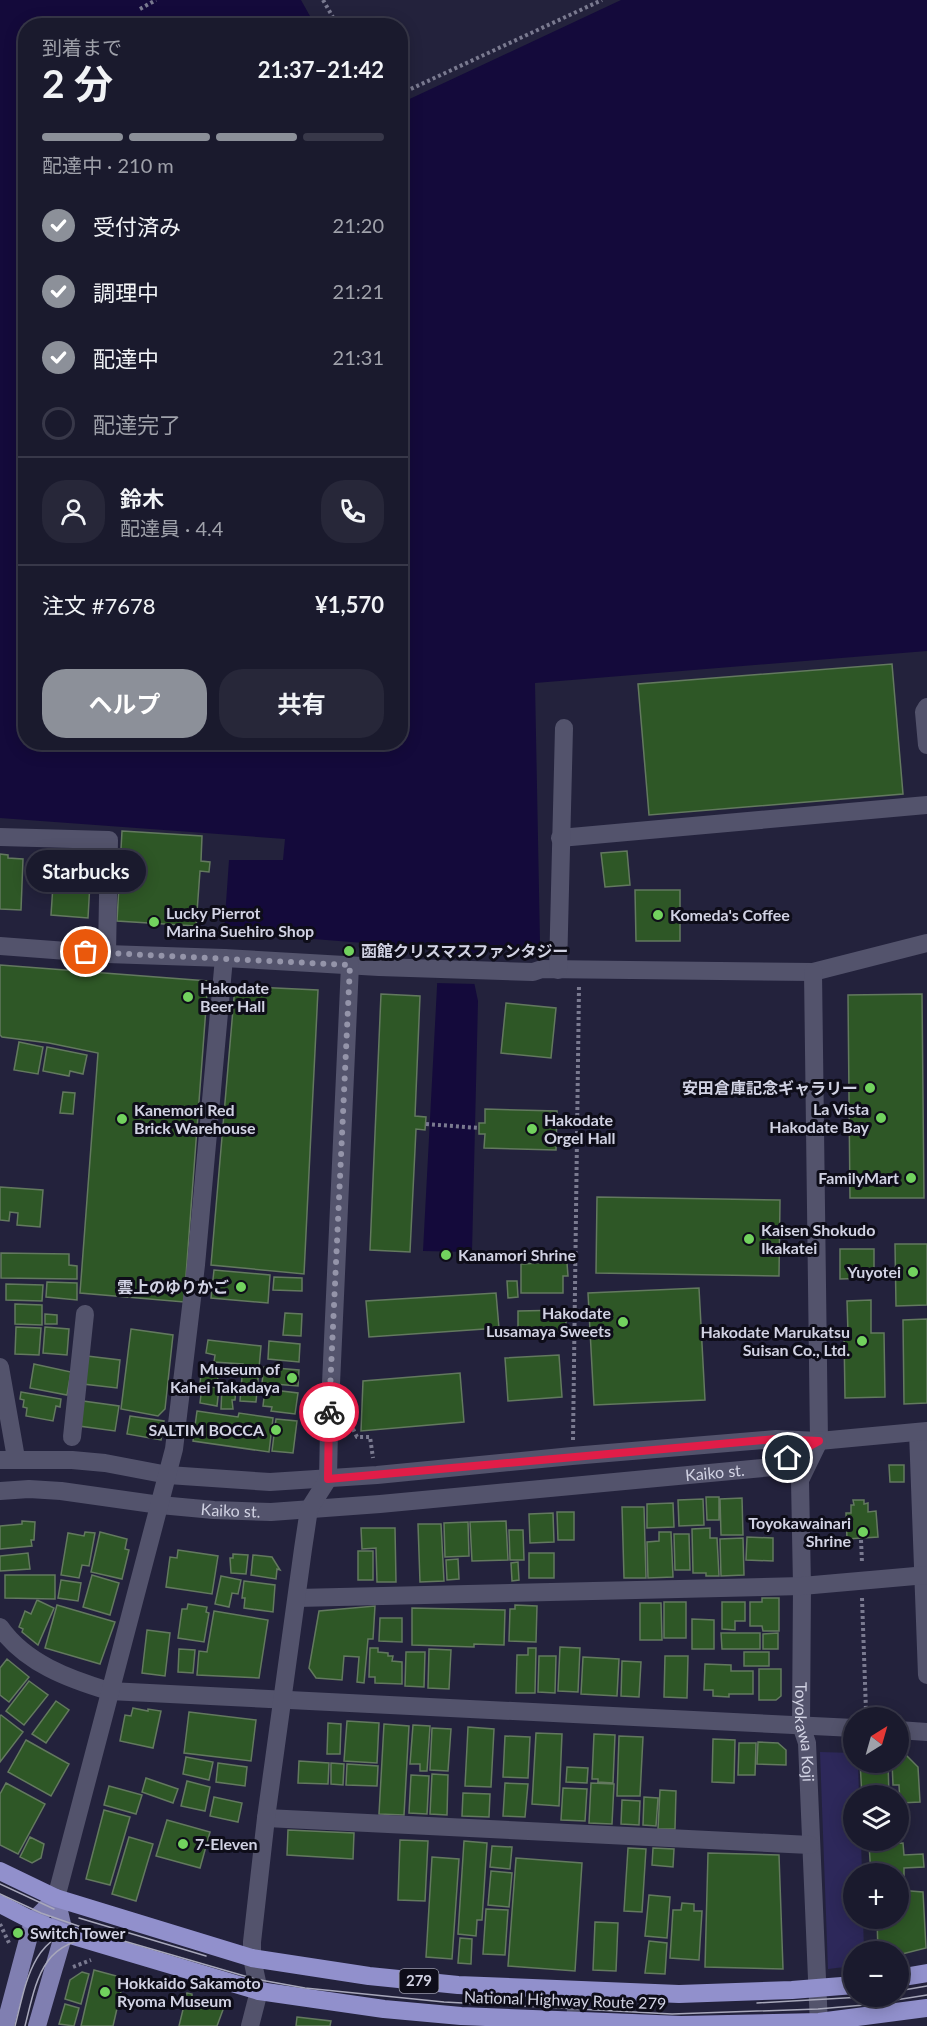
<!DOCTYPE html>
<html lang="ja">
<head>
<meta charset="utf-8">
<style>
	body { margin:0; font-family:Lato,"Noto Sans JP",sans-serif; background:#272739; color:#f1f3f6; height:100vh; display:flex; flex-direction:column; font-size:22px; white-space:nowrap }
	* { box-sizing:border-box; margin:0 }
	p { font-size:20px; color:#9fa1aa }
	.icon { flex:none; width:33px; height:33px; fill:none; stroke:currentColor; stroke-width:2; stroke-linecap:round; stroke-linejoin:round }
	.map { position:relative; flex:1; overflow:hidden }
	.details { position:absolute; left:18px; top:18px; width:390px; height:732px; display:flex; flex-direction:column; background:#1a1a2d; border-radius:24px; box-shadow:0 3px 15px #0003,0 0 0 2px #383849 }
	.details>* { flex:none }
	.needle { width:39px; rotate:37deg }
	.fabs { position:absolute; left:843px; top:1707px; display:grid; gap:12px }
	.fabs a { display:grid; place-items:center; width:66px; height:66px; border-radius:50%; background:#1a1a2d; box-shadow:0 3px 15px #0003,0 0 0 2px #383849; font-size:30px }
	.pin { position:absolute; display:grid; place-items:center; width:51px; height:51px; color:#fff; margin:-26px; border:3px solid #fff; border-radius:50%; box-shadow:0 2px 6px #0007 }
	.courier { position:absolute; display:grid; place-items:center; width:60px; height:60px; margin:-30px; border:4px solid #e11d48; border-radius:50%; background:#fff; color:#222; box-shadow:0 2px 8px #0007 }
	.bubble { position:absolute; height:42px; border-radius:21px; background:#1a1a2d; box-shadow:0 3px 15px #0003,0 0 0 2px #383849; font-size:20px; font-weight:700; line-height:42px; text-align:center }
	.overview em { font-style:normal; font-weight:700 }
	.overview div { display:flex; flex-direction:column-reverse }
	.overview { display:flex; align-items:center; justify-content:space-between; height:102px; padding:0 24px }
	h1 { font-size:39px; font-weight:700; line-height:45px }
	.bar { display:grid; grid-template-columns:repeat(4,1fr); gap:9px 6px; align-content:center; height:72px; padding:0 24px }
	.bar i { height:8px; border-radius:4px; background:#383849 }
	.bar .selected { background:#8c9099 }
	.bar p { grid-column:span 4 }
	.line { display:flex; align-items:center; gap:15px; padding:0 24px; border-top:2px solid #383849 }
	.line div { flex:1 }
	.round { display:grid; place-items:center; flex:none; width:63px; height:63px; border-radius:24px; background:#272739 }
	ol { padding:0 24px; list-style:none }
	li { display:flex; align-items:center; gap:18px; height:66px }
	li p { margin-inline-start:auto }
	li .icon { padding:6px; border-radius:50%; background:#8c9099; color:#fff; stroke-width:4 }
	li:last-child { color:#9fa1aa }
	li i { width:33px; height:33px; border:3px solid #383849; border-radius:50% }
	.primary-button { display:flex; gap:12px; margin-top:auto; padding:12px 24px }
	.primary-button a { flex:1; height:69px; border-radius:24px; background:#8c9099; color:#fff; font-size:24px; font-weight:700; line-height:69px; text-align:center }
	.primary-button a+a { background:#272739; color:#f1f3f6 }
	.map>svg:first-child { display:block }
	.green { fill:#2d285a }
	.water { fill:#140a3b }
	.pier { fill:#23223c }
	.building { fill:#2e5726; stroke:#63795f; stroke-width:1.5 }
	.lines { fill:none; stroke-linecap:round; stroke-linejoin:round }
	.path { stroke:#7a7a90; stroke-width:4; stroke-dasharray:3 3; stroke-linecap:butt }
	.minor { stroke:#53536c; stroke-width:18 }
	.major { stroke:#807fb1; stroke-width:18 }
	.highway { stroke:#9190cc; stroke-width:18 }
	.tram { stroke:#a8a8bb; stroke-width:1.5 }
	.done { stroke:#9494a9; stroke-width:6; stroke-dasharray:0 10.8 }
	.route { stroke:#e11d48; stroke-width:8 }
	.poi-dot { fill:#72d25e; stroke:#0e0d19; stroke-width:2 }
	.labels { text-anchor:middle; stroke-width:6; stroke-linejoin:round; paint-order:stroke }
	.shield { fill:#0e0d19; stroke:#9697a6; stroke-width:1.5 }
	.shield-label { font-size:15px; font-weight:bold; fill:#d1d2e3 }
	.poi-label { font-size:16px; font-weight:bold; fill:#d1d2e3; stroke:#0e0d19; text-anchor:start }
	.street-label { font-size:16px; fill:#d1d2e3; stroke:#0e0d19 }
</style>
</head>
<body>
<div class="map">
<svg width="927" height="2026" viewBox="0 0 927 2026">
	<rect width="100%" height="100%" fill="#23223c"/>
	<path class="green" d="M820,1752L853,1753L854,1762L858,1763L859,1795L854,1796V1840L861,1841L862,1873L854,1874V1918L863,1919L864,1951L854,1952L853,1966L828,1969Z"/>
	<path class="water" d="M0,0H301L315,25L26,26V742H400L401,103L621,0H927V651L535,683L540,943L536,951L485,948L469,958L478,1001L472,1252L423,1251L439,949L224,932L229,860H283L285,839L0,818Z"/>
	<path class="pier" d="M436,956L476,957L472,959L477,984L435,983Z"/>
	<path class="building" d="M892,664L903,794L649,815L638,684Z
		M122,831L202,836L201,861L210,862L209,872L200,871L196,926L117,921Z
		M627,851L630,885L605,887L601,853Z
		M0,854L8,855V858L23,859L21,910L0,909Z
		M71,863L91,865L88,918L51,915L53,885Z
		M635,890H680V941H636Z
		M0,965L208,981L184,1302L80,1293L98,1053L49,1043L2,1037L0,1035Z
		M235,986L318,990L304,1274L211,1265Z
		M381,994L420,996L415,1116L426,1117L425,1130L416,1129L410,1252L370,1250Z
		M922,994L924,1198H850L848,995Z
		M506,1003L556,1008L551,1058L501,1053Z
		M19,1042L43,1047L38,1074L14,1070Z
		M47,1047L87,1055L83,1074L70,1071L69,1076L43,1071Z
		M63,1092L75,1093L73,1114L60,1113Z
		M485,1109L557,1111L556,1150L484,1148L485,1134H479V1123H485Z
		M0,1187L43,1190L40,1227L17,1225L18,1213L10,1212L9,1221L0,1220Z
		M597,1197L780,1200L779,1276L596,1273Z
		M895,1244H927V1305L896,1306Z
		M840,1249H874V1278L840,1279Z
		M1,1253L69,1254V1265L77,1266V1279L1,1278Z
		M540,1253H562V1263H567L568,1276H563V1293H521V1264L540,1263Z
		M214,1270L270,1275L268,1303L211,1298Z
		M274,1277L302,1278V1291L273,1290Z
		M507,1281H517L518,1297L508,1298Z
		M47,1282L77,1283V1300L46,1297Z
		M6,1284L43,1285L42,1301L6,1300Z
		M699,1288L705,1400L594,1405L588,1293Z
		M496,1293L499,1328L369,1337L366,1301Z
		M871,1300V1333H884L885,1397L845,1398L844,1334L848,1333L847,1301Z
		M15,1304L42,1305V1325L15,1324Z
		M566,1310V1331L518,1332V1311Z
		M285,1313L302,1314L301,1336L283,1335Z
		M45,1314L57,1315V1324H45Z
		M927,1319V1403L904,1404L903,1320Z
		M16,1327L41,1328L39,1355L15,1354Z
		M45,1327L69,1329L67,1355L43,1353Z
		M131,1329L173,1335L165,1409L158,1416L121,1409Z
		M208,1340L261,1346L256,1402L240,1401L243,1364L214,1362L215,1355L206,1353Z
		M269,1341L300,1344L299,1362L268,1359Z
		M559,1355L562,1397L508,1401L505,1358Z
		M87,1356L120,1360L117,1388L83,1384Z
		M34,1364L71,1372L67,1395L30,1388Z
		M202,1365L219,1367L217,1385L200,1383Z
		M264,1367L299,1370L298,1386L262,1383Z
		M460,1373L464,1422L361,1431L363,1381Z
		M202,1386L219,1388L217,1406L200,1403Z
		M222,1387L236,1388L235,1400H232L233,1409H221Z
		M265,1389L298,1393L295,1414L271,1411L272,1407L263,1406Z
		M21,1392L61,1399L60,1407L56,1406L53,1421L26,1416L27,1408L23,1407L24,1400L20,1399Z
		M83,1401L119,1406L115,1431L79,1426Z
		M197,1411L238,1417L239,1413L273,1418L269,1452L193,1441Z
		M130,1416L164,1421L161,1440L127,1434Z
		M276,1419L297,1421L293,1453L272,1451Z
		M889,1465H904V1482H890Z
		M706,1497H719V1520H707Z
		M742,1498L743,1535H721L720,1499Z
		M703,1499L704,1525L679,1526L678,1500Z
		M853,1500H864V1504L868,1503V1512L876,1511L878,1537L847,1539L846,1513H851V1505H854Z
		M673,1503L674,1527L647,1528V1504Z
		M622,1507H644L646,1578H624Z
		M557,1512H574V1540H558Z
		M553,1513L554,1542L530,1543L529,1514Z
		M22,1521L35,1522L34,1540H31L32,1546L0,1549V1526L22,1524Z
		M506,1521L508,1560L472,1561L470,1522Z
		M468,1522L469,1556L445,1557L444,1523Z
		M418,1524H441L444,1581L420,1582Z
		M361,1528H395L396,1582H377L376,1548L362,1549Z
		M710,1528V1538H717L719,1576H706V1573H693L692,1529Z
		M509,1530H523L524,1560H510Z
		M85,1532L95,1533L89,1566L82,1565L79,1578L61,1575L68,1533L84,1536Z
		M100,1532L127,1539L125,1549L129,1550L122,1579L91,1572Z
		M659,1532H671L673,1577L648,1578L647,1542L659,1541Z
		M674,1534H689L690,1570H675Z
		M747,1537L773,1538V1561L746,1560Z
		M743,1538L744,1575L721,1576L720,1539Z
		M178,1550L218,1556L212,1594L166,1587L170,1557L177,1558Z
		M358,1551H373V1580H358Z
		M28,1553L30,1569L0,1571V1556Z
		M529,1553H554V1578H529Z
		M233,1554L248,1555L246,1574L231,1573L230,1558H233Z
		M253,1555L272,1557L280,1570L277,1569L276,1579L251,1575Z
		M458,1559L459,1579L447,1580L446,1560Z
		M518,1562L519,1580L512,1581L511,1563Z
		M5,1575H55V1599L5,1598Z
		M92,1575L119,1583L110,1615L83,1607Z
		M221,1576L241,1580L238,1594L232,1593L229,1607L215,1604Z
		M61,1580L81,1583L78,1601L58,1598Z
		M244,1581L275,1585L273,1612L244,1608L245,1598H242Z
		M762,1598H779V1631H763L762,1626H750V1602H762Z
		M37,1600L54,1608L38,1645L22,1632L23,1629L19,1627L25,1611L31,1614Z
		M664,1602H686V1638H664Z
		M722,1602H745V1621H735V1630L722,1629Z
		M640,1603H661L662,1640H640Z
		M188,1604L207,1607L206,1612L209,1613L204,1642L178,1638L182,1609H187Z
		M57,1605L115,1622L100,1664L45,1648Z
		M515,1605L537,1606L536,1642L509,1641L510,1609H515Z
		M375,1606L373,1639H368L364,1683L357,1682L359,1657L344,1656L342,1680L316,1678L309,1668L319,1611Z
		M412,1608L505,1610L504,1645L474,1644V1647L412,1645Z
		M214,1611L268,1620L259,1678L197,1675L199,1651L207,1652Z
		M380,1618H402V1642L379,1641Z
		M692,1619L714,1620V1649H692Z
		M147,1630L170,1633L165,1676L142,1673Z
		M721,1633H760V1649H722Z
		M778,1633V1649H763V1634Z
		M560,1647L580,1648L578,1692L558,1691Z
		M370,1648H378V1652L388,1653V1656H393L392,1661L402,1662V1684L375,1683V1677H369Z
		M528,1648H536L535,1693H516L517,1655H528Z
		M179,1649L195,1650L193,1673L178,1672Z
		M429,1649L451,1650L449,1689L428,1688Z
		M406,1652H425L424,1687L405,1686Z
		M744,1652H769V1666H744Z
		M539,1656H556L555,1693L538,1692Z
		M665,1656H688L687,1698L664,1697Z
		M583,1657L619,1659L617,1696L581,1694Z
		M7,1659L29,1677L9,1702L0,1695V1668Z
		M622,1661L641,1662L639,1697L621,1696Z
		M705,1664L731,1665V1671H753V1694H729V1697L713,1696V1690H704Z
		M759,1669H781V1696L776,1700H759Z
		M29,1681L48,1695L24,1725L6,1711Z
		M56,1701L69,1710L46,1743L32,1734Z
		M133,1708L148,1711V1709L161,1711L153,1748L120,1741L125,1715L131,1716Z
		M189,1712L256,1720L251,1761L184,1753Z
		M1,1715L23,1732L0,1762V1716Z
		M347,1721L379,1723L377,1763L344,1761Z
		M328,1723L341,1724L340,1754H327Z
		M384,1724L409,1726L404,1815L379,1814Z
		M413,1725L430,1726L427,1771H420V1764H410Z
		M468,1727L494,1729L491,1787L465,1786Z
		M432,1728L451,1729L448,1771L430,1770Z
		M536,1733L562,1734L559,1806L532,1804Z
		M594,1734L615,1735L613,1783L598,1782V1779H592Z
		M505,1736L530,1737L528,1778L503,1777Z
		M619,1736L643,1737L640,1796H617Z
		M713,1739L735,1740L734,1783L712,1782Z
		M26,1740L69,1764L51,1796L8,1772Z
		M758,1742L778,1743L786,1750V1765L757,1764Z
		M739,1743H756L755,1775H738Z
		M898,1755H906L918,1767L920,1802L900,1803L899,1785H893L892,1762H898Z
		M186,1757L213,1762L209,1780L183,1774Z
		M299,1761L329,1763L328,1784L298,1783Z
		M860,1762H888L889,1796H862Z
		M218,1763L247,1767L245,1786L216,1782Z
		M331,1763L344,1764L343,1785L331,1784Z
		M347,1764L378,1766L377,1786L346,1785Z
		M567,1767L588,1768L587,1783L566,1782Z
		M432,1774L448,1775L447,1815L430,1814Z
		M411,1775L429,1776L427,1814L409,1813Z
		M146,1778L178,1789L173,1803L142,1792Z
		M187,1781L210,1787L205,1811L181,1806Z
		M6,1783L45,1804L18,1854L0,1845V1794Z
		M505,1783L528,1784L525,1817L503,1816Z
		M591,1783L614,1784L612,1824L589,1823Z
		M109,1786L142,1795L136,1814L104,1805Z
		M563,1788L587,1789L585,1821L561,1820Z
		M660,1790L676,1791L675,1829H658Z
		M463,1793L490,1794L489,1817L462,1816Z
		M214,1797L242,1803L238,1822L210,1816Z
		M644,1797L658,1798L656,1826L643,1825Z
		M622,1800L640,1801L639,1825L621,1824Z
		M104,1810L130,1817L110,1885L86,1879Z
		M167,1820L210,1832L200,1868L156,1856Z
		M288,1830L354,1833L353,1859L287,1855Z
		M30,1837L44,1844L41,1858L32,1863L20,1857Z
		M129,1837L153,1844L136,1901L112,1894Z
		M400,1840L428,1841L425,1901L398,1900Z
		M464,1841L487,1843L482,1920H477L476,1936L458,1934Z
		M903,1843L904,1855L923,1854L924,1867L904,1868V1877L898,1878V1874H871L869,1845Z
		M492,1846L512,1847L510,1869L490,1867Z
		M628,1848L646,1849L642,1912L624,1911Z
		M653,1848L674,1849L673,1867L652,1865Z
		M708,1853L779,1855L783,1969L705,1967Z
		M432,1857L459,1859L452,1959L426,1957Z
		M516,1858L582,1863L575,1971L508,1966Z
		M491,1871L512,1873L509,1907L488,1905Z
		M898,1890L923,1892L926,1948L898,1955V1952H878L877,1918H898Z
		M649,1895L670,1897L667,1938L645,1936Z
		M682,1903L694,1904V1911H702L699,1960L670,1958L673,1910H681Z
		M486,1909L508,1910L505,1955L483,1954Z
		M595,1922L618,1923L616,1971L593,1970Z
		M460,1938L472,1939L471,1964L458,1963Z
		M649,1941L667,1943L665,1974L645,1973Z
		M94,1970L124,1978L113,2026H81Z
		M82,1972L89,1974L81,2004L65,1999L70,1980Z
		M187,1993L192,1994V1997L224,2007L217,2026H179Z
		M65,2004L79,2008L74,2026L59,2024Z
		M297,2017L331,2021L330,2026H296Z"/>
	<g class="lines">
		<path class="path" d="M323,0L338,26
			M140,9L156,0
			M400,94L602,0
			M426,1124L479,1128
			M353,1429L357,1437H370L373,1458
			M573,1440L579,986
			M861,1540L862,1563
			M862,1598L866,1711
			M0,1924L9,1943
			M73,1967L91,1960"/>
		<g class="minor">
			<path d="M927,707L924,712L927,745"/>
			<path d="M0,837L109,840L107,954"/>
			<path d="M560,838L927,805"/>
			<path d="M0,946L107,954L224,958L379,967L533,972L542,969L813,972L927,943"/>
			<path d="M558,970L564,728"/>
			<path id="s1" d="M813,972L819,1441L800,1480L802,1586L801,1725L807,1743L819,2026"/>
			<path d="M0,1367L16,1458"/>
			<path d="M918,1432L927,1675"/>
			<path d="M72,1437L85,1314"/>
			<path d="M0,1460H72L105,1463L168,1475L270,1482L377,1475L572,1456L776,1439L819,1441L927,1431"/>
			<path id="s2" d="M0,1491L29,1489L61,1491L160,1505L214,1510L271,1512L380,1504L773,1467L818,1442"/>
			<path d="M297,1598L802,1586L927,1575"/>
			<path d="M0,1627C25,1663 69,1679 109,1691L854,1728"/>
			<path d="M898,1730L927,1732"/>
			<path d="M266,1818L810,1845"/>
			<path d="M56,1898L174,1449L196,1265L224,958"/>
			<path d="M250,2026L259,1991L252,1958V1942L266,1818L303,1549L309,1509L328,1479L329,1428L350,965"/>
			<path d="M575,2026L577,1991"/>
		</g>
		<path class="major" d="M5,2026L33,1921L56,1898
			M37,2026L64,1933L56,1898"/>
		<path class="highway" d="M0,1871L56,1898L252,1958L369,1976L458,1985L679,1994L792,1990L854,1985
			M0,1904L33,1921L64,1933L259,1991L384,2009L461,2016L681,2025L819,2022L927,2008
			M898,1978L927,1973"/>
		<path class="tram" d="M0,1884L54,1909
			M0,1894L41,1913L110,1937L255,1979L305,1988L444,2002L672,2014L818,2009L864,2005L927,1995
			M79,1918L206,1956
			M898,1991L927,1986
			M757,2003L862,1997
			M15,2026C26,1984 31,1936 83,1928
			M25,2026C37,1978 42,1940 101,1937"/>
	</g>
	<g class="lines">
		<path class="done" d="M86,952L350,965L329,1412"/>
		<path class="route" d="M329,1412L328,1479L776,1439L819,1441L788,1458"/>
	</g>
	<g class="poi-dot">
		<circle cx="658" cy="915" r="6"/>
		<circle cx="154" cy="922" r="6"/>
		<circle cx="349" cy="951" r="6"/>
		<circle cx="188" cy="997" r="6"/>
		<circle cx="870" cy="1088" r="6"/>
		<circle cx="881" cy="1118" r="6"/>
		<circle cx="122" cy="1119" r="6"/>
		<circle cx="532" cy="1129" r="6"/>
		<circle cx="911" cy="1178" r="6"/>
		<circle cx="749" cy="1239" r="6"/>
		<circle cx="446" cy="1255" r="6"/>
		<circle cx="913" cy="1272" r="6"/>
		<circle cx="241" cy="1287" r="6"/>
		<circle cx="623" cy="1322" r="6"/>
		<circle cx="862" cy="1341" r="6"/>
		<circle cx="292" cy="1378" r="6"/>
		<circle cx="276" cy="1430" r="6"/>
		<circle cx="863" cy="1532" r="6"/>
		<circle cx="183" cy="1844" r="6"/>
		<circle cx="18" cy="1933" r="6"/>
		<circle cx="105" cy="1992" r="6"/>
	</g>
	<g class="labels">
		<rect class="shield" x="399.5" y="1969" width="39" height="24" rx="4.5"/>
		<g class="shield-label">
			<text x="419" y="1986">279</text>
		</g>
		<g class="poi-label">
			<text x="166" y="919">Lucky Pierrot<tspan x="166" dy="18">Marina Suehiro Shop</tspan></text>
			<text x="670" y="921">Komeda's Coffee</text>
			<text x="361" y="957">函館クリスマスファンタジー</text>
			<text x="200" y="994">Hakodate<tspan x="200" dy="18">Beer Hall</tspan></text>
			<text x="858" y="1094" text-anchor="end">安田倉庫記念ギャラリー</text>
			<text x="869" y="1115" text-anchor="end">La Vista<tspan x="869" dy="18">Hakodate Bay</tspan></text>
			<text x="134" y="1116">Kanemori Red<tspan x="134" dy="18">Brick Warehouse</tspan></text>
			<text x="544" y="1126">Hakodate<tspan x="544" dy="18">Orgel Hall</tspan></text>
			<text x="899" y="1184" text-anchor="end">FamilyMart</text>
			<text x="761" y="1236">Kaisen Shokudo<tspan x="761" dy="18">Ikakatei</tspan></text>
			<text x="458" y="1261">Kanamori Shrine</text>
			<text x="901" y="1278" text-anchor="end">Yuyotei</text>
			<text x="229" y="1293" text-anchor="end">雲上のゆりかご</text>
			<text x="611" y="1319" text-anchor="end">Hakodate<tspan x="611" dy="18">Lusamaya Sweets</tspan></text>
			<text x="850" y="1338" text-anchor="end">Hakodate Marukatsu<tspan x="850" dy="18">Suisan Co., Ltd.</tspan></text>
			<text x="280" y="1375" text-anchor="end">Museum of<tspan x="280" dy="18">Kahei Takadaya</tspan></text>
			<text x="264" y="1436" text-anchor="end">SALTIM BOCCA</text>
			<text x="851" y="1529" text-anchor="end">Toyokawainari<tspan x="851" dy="18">Shrine</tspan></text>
			<text x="195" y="1850">7-Eleven</text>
			<text x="30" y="1939">Switch Tower</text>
			<text x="117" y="1989">Hokkaido Sakamoto<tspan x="117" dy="18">Ryoma Museum</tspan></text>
		</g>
		<g class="street-label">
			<text dy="6" stroke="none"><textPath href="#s2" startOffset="718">Kaiko st.</textPath></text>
			<text dy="6" stroke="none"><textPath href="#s2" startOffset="232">Kaiko st.</textPath></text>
			<text dy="6" stroke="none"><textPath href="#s1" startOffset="765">Toyokawa Koji</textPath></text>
			<text transform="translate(565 2000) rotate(2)" y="6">National Highway Route 279</text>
		</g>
	</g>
</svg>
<div class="fabs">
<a><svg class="needle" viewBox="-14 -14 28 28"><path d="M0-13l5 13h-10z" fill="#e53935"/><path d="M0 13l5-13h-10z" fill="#9fa1aa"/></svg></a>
<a><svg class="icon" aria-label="layers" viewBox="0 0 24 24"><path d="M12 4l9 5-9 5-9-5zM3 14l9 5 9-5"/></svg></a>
<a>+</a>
<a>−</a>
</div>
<div class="pin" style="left:86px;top:952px;background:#ea580c"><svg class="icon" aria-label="bag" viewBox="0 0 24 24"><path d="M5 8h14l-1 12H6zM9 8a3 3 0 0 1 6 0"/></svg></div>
<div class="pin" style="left:788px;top:1458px;background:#1f2937"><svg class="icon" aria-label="home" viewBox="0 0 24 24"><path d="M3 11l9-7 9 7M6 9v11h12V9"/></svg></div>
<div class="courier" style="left:329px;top:1412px"><svg class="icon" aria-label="bike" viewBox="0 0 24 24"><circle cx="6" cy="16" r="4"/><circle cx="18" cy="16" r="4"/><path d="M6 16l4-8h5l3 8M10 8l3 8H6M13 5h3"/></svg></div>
<div class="bubble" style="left:26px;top:850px;width:120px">Starbucks</div>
<section class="details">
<div class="overview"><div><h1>2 分</h1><p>到着まで</p></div><em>21:37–21:42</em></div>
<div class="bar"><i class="selected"></i><i class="selected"></i><i class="selected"></i><i></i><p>配達中 · 210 m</p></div>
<ol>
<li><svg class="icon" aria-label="check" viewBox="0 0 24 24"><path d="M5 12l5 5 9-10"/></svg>受付済み<p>21:20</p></li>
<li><svg class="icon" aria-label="check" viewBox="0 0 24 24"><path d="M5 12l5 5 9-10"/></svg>調理中<p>21:21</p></li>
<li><svg class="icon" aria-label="check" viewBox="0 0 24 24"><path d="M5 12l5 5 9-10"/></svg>配達中<p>21:31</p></li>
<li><i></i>配達完了</li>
</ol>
<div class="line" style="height:108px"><a class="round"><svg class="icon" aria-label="person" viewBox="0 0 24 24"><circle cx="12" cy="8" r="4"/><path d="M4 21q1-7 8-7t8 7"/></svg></a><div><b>鈴木</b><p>配達員 · 4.4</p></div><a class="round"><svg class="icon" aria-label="phone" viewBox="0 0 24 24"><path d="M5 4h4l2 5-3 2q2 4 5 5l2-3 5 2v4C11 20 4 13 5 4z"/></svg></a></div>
<div class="line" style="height:78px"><div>注文 #7678</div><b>¥1,570</b></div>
<div class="primary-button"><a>ヘルプ</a><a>共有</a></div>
</section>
</div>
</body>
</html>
